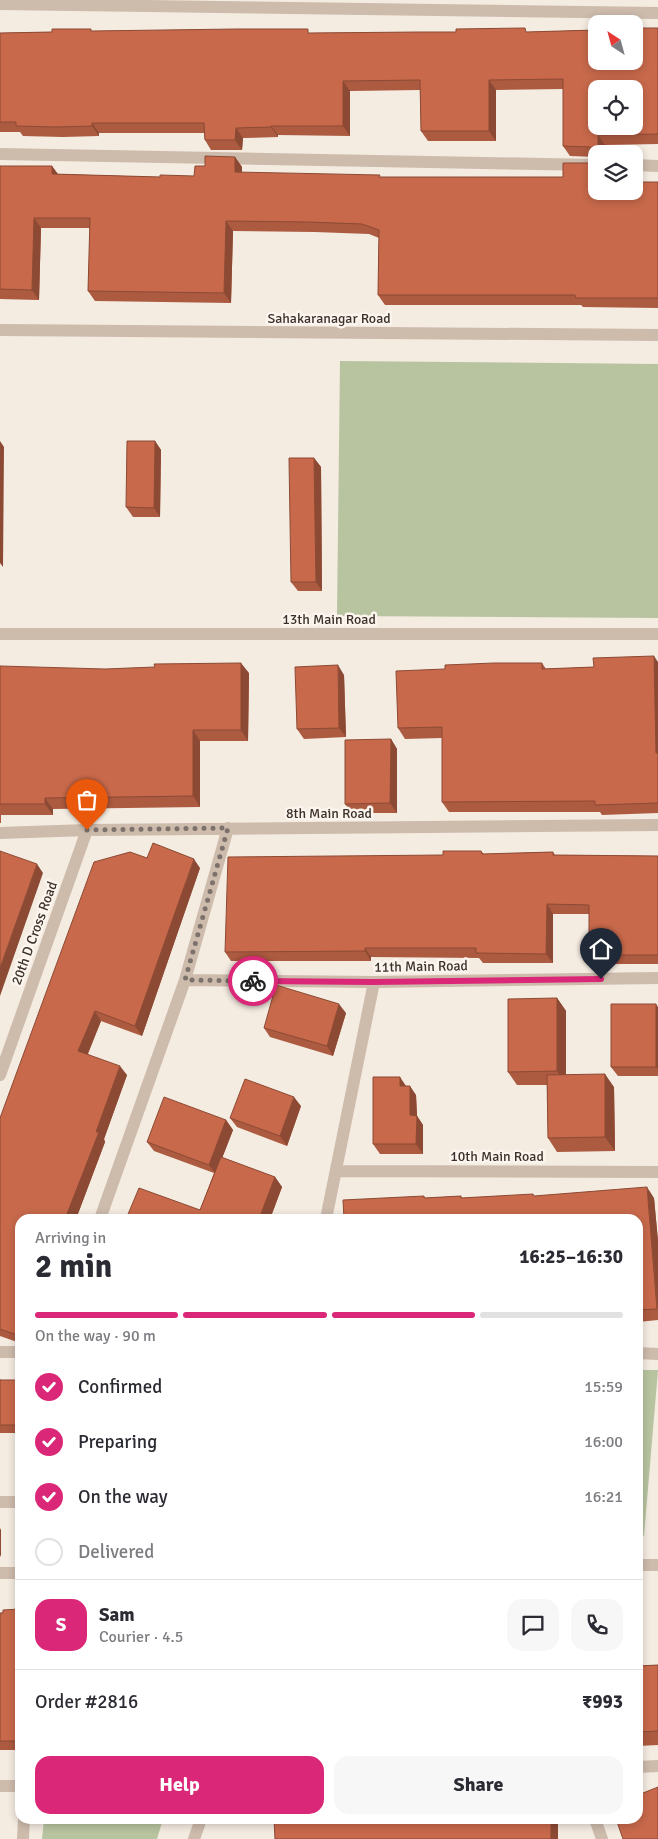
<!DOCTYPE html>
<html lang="en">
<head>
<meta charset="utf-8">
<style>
	body { margin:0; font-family:Signika,sans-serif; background:#f7f7f7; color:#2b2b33; height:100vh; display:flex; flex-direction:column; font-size:19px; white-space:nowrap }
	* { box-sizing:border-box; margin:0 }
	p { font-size:16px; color:#7c7c81 }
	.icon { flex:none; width:28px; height:28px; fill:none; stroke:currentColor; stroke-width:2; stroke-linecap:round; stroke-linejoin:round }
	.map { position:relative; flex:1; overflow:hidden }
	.details { position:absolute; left:15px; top:1214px; width:628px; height:610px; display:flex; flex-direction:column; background:#fff; border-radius:15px; box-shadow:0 2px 8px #0003 }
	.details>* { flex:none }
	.needle { width:32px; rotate:324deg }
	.tools { position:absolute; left:588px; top:15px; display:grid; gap:10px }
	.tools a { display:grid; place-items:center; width:55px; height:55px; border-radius:10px; background:#fff; box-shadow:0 2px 8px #0003; font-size:25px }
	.pin { position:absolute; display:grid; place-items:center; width:42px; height:42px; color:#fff; margin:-51px -21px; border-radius:50% 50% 50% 0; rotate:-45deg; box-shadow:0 0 5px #0007 }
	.pin .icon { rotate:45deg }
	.courier { position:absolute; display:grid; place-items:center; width:50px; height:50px; margin:-25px; border:4px solid #db2777; border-radius:50%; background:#fff; color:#222; box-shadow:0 1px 6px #0007 }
	.head em { font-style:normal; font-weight:800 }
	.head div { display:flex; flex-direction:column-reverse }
	.head { display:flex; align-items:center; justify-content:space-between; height:85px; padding:0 20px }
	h1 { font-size:32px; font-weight:800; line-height:38px }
	.bar { display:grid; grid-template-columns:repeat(4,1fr); gap:8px 5px; align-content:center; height:60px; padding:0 20px }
	.bar i { height:6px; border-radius:4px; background:#e1e1e2 }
	.bar .on { background:#db2777 }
	.bar p { grid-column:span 4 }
	.line { display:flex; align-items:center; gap:12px; padding:0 20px; border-top:1px solid #e1e1e2 }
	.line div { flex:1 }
	.round { display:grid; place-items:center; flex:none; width:52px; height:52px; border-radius:15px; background:#f7f7f7 }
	ol { padding:0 20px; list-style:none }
	li { display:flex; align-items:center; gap:15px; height:55px }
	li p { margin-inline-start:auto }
	li .icon { padding:5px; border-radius:50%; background:#db2777; color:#fff; stroke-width:4 }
	li:last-child { color:#7c7c81 }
	li i { width:28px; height:28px; border:2px solid #e1e1e2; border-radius:50% }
	.cta { display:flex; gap:10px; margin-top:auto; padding:10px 20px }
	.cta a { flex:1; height:58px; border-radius:15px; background:#db2777; color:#fff; font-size:20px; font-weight:800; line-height:58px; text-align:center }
	.cta a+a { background:#f7f7f7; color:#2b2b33 }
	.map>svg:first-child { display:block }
	.green { fill:#b8c4a0 }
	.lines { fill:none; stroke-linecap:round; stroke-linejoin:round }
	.minor { stroke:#cdbbac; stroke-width:12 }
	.tertiary { stroke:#cdbbac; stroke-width:12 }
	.wall { fill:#ac5a40 }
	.shaded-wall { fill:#8c4a34 }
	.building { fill:#c8694b; stroke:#8c4a34; fill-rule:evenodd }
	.done { stroke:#7c716b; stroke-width:5; stroke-dasharray:0 9 }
	.route { stroke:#db2777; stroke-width:6 }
	.labels { text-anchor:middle; stroke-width:5; stroke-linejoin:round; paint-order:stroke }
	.street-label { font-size:14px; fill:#3b302b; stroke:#fbf5ee }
</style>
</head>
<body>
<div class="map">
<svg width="658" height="1839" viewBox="0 0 658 1839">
	<rect width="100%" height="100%" fill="#f4ebe1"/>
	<path class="green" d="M340,361L658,364V618L337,616Z
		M638,1370H658L644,1536H638Z
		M44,1819H163L157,1839H42Z"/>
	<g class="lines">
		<path class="minor" d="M0,4L658,13
			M0,154L596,165
			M634,165L658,166
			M0,833L87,830L658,825
			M185,980L374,982L658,978
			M0,1075L87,830
			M336,1171L658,1172
			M100,1219L185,980L228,828
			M326,1219L374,982
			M0,1352H20
			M638,1353L658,1354
			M0,1502H20
			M638,1565H658
			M0,1573H20
			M638,1767L658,1766
			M0,1786H20
			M595,1819L602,1839
			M23,1839L24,1819
			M194,1839L201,1819"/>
		<path class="tertiary" d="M0,330L658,335
			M0,634H658"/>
	</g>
	<path class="wall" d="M658,28V144L605,145V154H596V157L570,156L563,146V89L496,90V141H428L421,131L420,90L350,91V136L278,135V137L243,138L242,150H211L205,140L204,133H99V136L63,137L23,136L20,132H0V33L93,31L310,33L528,32Z
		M235,157L242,167V173L381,177H563L596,160V191L658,182V308L583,307L581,305H385L378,295L379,238L369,234L315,232L233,231L231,303L95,301L88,291L90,228H41L39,300L0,299V166H52L58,174L160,177L194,176L205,166Z
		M155,441L161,450L160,517H133L126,507Z
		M314,458L321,467L322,591H298L291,582Z
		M658,662V813L602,815L600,812H449L442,802V738L405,739L398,728L445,669L542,663L546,669L594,667Z
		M249,673L248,741H200V807L53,809V815H1V823H0V757Z
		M344,675L346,737L304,739L297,729Z
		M391,739L397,749V813H352L345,804Z
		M481,851L484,854L553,852L555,855L658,856V964H595L589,955V914H553V963H483L479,958L371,957V961H231L225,952L443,855Z
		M200,868L142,1036L101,1021L88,1054L127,1075L104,1139L105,1142L76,1219H20V1343L0,1336V1118Z
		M557,998L566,1011V1075L614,1087L615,1151L557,1152L548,1138L547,1085H517L508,1072Z
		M658,1007V1076H618L611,1067Z
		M346,1013L333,1056L270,1037L264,1028Z
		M406,1086L416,1095L417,1116L423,1125V1154H380L373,1144Z
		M301,1106L287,1146L237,1127L230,1118Z
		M226,1120L233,1130L222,1158L275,1177L282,1187L270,1219H126L200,1210L214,1173L154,1151L147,1142Z
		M424,1196L425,1198L461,1196L462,1198L535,1196L654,1198L658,1241V1320L638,1322V1219H344Z
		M0,1379L1,1380H20V1433H0Z
		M20,1609V1750H0V1613Z
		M658,1665V1745L638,1746V1666Z"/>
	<path class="shaded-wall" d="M489,80L496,90V141L489,131Z
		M343,81L350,91V136L343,126Z
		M92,123L99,133V136L92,126Z
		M271,126L278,135V137L271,127Z
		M236,128L243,138L242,150L235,140Z
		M598,135L605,145V154H598Z
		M235,157L242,167V182L235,172Z
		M52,166L59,176L52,174Z
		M34,218L41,228L39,300L32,290Z
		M226,221L233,231L231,303L224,293Z
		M0,441L4,447L3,567L0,563Z
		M155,441L161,450L160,517L154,508Z
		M314,458L321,467L322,591L316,582Z
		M654,656L658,662V756L656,753Z
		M241,663L249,673L248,741L241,730Z
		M338,665L344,675L346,737L339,728Z
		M193,730L200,741V807L193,796Z
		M391,739L397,749V813L390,803Z
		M45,798L53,809V815L45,804Z
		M194,859L200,868L142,1036L135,1026Z
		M37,864L43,873L0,996V968Z
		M547,904L553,914V963L546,954Z
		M365,948L371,957V961L365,951Z
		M557,998L566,1011V1085L557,1071Z
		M339,1004L346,1013L333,1056L327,1046Z
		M656,1004L658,1007V1069L656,1067Z
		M95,1011L101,1021L85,1060L78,1051Z
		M120,1066L127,1075L104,1139L105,1142L76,1219H65Z
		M605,1074L614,1087L615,1151L605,1137Z
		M400,1077L406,1086H400Z
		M410,1086L416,1095L417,1116L423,1125V1154L416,1144L410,1115Z
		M294,1097L301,1106L287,1146L280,1136Z
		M226,1120L233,1130L216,1174L209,1165Z
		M275,1177L282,1187L270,1219H259Z
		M647,1187L654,1198L658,1241V1310Z
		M0,1528L1,1530V1557L0,1555Z
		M551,1819H558V1839H551Z"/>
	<path class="building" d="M525,28L526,32L596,30V61H634V28H658V134L598,135V154H597L596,151L590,147L563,146V79L489,80V131H421L420,80L343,81V126H271V127L236,128L235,140H205L204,123H92V126L56,127L16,126V122H0V33L52,32V29H91V31L237,29H308V33L420,32H456V29ZM596,89H634V126H596Z
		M205,156L235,157V172L380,175L379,177H563V163H589L596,160V158V191H634V182H658V298H576L575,295H378L379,230L362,224L308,222L226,221L224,293L88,291L90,218H34L32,290L0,289V166H52V174L160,177V175L194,176L195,166H205Z
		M127,441H155L154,508L126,507Z
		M289,458H314L316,582H291Z
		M654,656L656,753H658V803L595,805V801L442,802V727L398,728L396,671L445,669V665L494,663H542V669L594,667L593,658Z
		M241,663V730H193V796L45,798V804H0V666L105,669L155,667L154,664Z
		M338,665L339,728L297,729L295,667Z
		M391,739L390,803L345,804V740Z
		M153,843L194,859L135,1026L95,1011L78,1051L120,1066L96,1132H99L65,1219H20V1336L0,1329V1118L94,862L130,852L147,858Z
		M0,851L37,864L0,968Z
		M443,851H481L482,854L553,852V855L658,856V955H589V905L547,904L546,954L476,953V948H365V951L225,952L228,857L443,855Z
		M276,985L339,1004L327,1046L264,1028Z
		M557,998V1071L508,1072V999Z
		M611,1004H656V1067H611Z
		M605,1074V1137L548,1138L547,1075Z
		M373,1077H400V1086H410V1115L417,1116L416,1144H373Z
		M245,1079L294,1097L280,1136L230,1118Z
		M164,1097L226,1120L209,1165L147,1142Z
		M221,1157L275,1177L259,1219H126L139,1188L200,1210Z
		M647,1187L657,1309L638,1310V1219H344L343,1200L424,1196V1198L461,1196V1198L533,1194L534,1196Z
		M0,1380H20V1425H0Z
		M20,1609V1741H0V1613H3V1610Z
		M658,1665V1731L638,1732V1666Z
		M658,1787V1839H623L616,1819H638V1795Z
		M274,1819H551V1839H275Z"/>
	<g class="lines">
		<path class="done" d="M87,830L228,828L185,980L253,981"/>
		<path class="route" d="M253,981L374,982L601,979"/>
	</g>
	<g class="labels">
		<g class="street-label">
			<text x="329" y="323">Sahakaranagar Road</text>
			<text x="329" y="624">13th Main Road</text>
			<text x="329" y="818">8th Main Road</text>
			<text transform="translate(34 933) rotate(-70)" y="5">20th D Cross Road</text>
			<text transform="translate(421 966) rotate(-1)" y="5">11th Main Road</text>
			<text x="497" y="1161">10th Main Road</text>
		</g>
	</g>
</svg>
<div class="tools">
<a><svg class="needle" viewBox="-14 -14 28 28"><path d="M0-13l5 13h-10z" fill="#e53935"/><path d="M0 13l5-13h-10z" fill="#7c7c81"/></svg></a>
<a><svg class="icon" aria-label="locate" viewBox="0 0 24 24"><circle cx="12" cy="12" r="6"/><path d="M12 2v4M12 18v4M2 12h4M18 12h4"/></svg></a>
<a><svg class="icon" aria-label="layers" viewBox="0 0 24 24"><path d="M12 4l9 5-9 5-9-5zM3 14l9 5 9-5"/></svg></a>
</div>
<div class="pin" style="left:87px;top:830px;background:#ea580c"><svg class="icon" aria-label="bag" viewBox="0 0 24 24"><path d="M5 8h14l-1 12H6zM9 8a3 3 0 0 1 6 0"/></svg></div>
<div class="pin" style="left:601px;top:979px;background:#1f2937"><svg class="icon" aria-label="home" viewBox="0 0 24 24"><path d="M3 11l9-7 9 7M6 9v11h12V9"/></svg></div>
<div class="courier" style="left:253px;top:981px"><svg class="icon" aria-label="bike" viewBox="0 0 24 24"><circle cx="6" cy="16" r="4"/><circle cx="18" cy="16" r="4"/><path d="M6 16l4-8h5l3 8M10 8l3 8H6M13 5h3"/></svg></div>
<section class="details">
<div class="head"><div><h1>2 min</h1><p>Arriving in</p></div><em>16:25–16:30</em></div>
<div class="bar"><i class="on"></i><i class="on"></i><i class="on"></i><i></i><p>On the way · 90 m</p></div>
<ol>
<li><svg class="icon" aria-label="check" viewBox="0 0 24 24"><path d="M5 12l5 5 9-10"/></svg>Confirmed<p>15:59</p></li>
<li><svg class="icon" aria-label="check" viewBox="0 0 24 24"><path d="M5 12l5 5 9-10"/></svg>Preparing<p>16:00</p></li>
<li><svg class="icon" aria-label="check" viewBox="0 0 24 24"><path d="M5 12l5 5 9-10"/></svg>On the way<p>16:21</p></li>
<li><i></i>Delivered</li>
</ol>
<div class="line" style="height:90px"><b class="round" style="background:#db2777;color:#fff">S</b><div><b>Sam</b><p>Courier · 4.5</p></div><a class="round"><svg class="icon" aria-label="chat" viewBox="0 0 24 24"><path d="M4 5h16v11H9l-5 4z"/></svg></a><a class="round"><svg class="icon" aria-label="phone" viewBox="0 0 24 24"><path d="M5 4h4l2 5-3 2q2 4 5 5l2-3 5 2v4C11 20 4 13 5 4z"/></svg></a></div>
<div class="line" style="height:65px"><div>Order #2816</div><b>₹993</b></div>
<div class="cta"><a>Help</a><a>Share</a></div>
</section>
</div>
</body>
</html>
